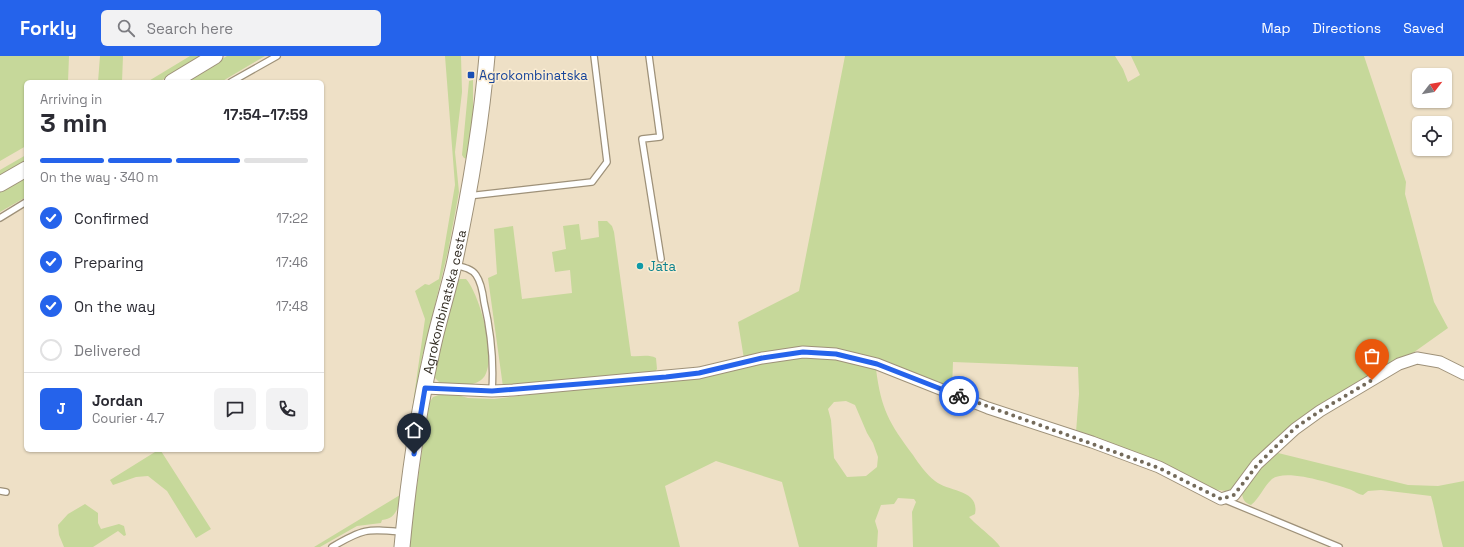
<!DOCTYPE html>
<html lang="en">
<head>
<meta charset="utf-8">
<style>
	body { margin:0; font-family:"Space Grotesk",sans-serif; background:#f2f2f3; color:#2b2b33; height:100vh; display:flex; flex-direction:column; font-size:15px; white-space:nowrap }
	* { box-sizing:border-box; margin:0 }
	p { font-size:13px; color:#7c7c81 }
	.icon { flex:none; width:22px; height:22px; fill:none; stroke:currentColor; stroke-width:2; stroke-linecap:round; stroke-linejoin:round }
	.map { position:relative; flex:1; overflow:hidden }
	.drawer { position:absolute; left:24px; top:24px; width:300px; height:372px; display:flex; flex-direction:column; background:#fff; border-radius:6px; box-shadow:0 1px 3px #0004 }
	.drawer>* { flex:none }
	.needle { width:26px; rotate:59deg }
	.tools { position:absolute; left:1412px; top:12px; display:grid; gap:8px }
	.tools a { display:grid; place-items:center; width:40px; height:40px; border-radius:6px; background:#fff; box-shadow:0 1px 3px #0004; font-size:20px }
	.pin { position:absolute; display:grid; place-items:center; width:34px; height:34px; color:#fff; margin:-41px -17px; border-radius:50% 50% 50% 0; rotate:-45deg; box-shadow:0 0 4px #0007 }
	.pin .icon { rotate:45deg }
	.courier { position:absolute; display:grid; place-items:center; width:40px; height:40px; margin:-20px; border:3px solid #2563eb; border-radius:50%; background:#fff; color:#222; box-shadow:0 1px 5px #0007 }
	.headline em { font-style:normal; font-weight:700 }
	.headline div { display:flex; flex-direction:column-reverse }
	.headline { display:flex; align-items:center; justify-content:space-between; height:68px; padding:0 16px }
	h1 { font-size:26px; font-weight:700; line-height:30px }
	.bar { display:grid; grid-template-columns:repeat(4,1fr); gap:6px 4px; align-content:center; height:48px; padding:0 16px }
	.bar i { height:5px; border-radius:3px; background:#e1e1e2 }
	.bar .current { background:#2563eb }
	.bar p { grid-column:span 4 }
	.line { display:flex; align-items:center; gap:10px; padding:0 16px; border-top:1px solid #e1e1e2 }
	.line div { flex:1 }
	.round { display:grid; place-items:center; flex:none; width:42px; height:42px; border-radius:6px; background:#f2f2f3 }
	ol { padding:0 16px; list-style:none }
	li { display:flex; align-items:center; gap:12px; height:44px }
	li p { margin-inline-start:auto }
	li .icon { padding:4px; border-radius:50%; background:#2563eb; color:#fff; stroke-width:4 }
	li:last-child { color:#7c7c81 }
	li i { width:22px; height:22px; border:2px solid #e1e1e2; border-radius:50% }
	header { display:flex; align-items:center; gap:24px; box-sizing:border-box; height:56px; padding:0 20px; background:#2563eb; color:#fff }
	header strong { font-size:19px }
	nav { display:flex; gap:22px; margin-inline-start:auto; font-size:14px }
	.search { width:280px; height:36px; background:#f2f2f3; display:flex; align-items:center; gap:10px; box-sizing:border-box; padding:0 14px; border-radius:6px; color:#7c7c81; font-size:15px }
	.map>svg:first-child { display:block }
	.green { fill:#c6d89a; fill-rule:evenodd }
	.lines { fill:none; stroke-linecap:round; stroke-linejoin:round }
	.lane-casing { stroke:#9e9179; stroke-width:8 }
	.street-casing { stroke:#9e9179; stroke-width:13 }
	.secondary-casing { stroke:#9e9179; stroke-width:17 }
	.lane { stroke:#fff; stroke-width:5.5 }
	.street { stroke:#fff; stroke-width:11 }
	.secondary { stroke:#fff; stroke-width:15 }
	.done { stroke:#746b5b; stroke-width:4; stroke-dasharray:0 7.2 }
	.route { stroke:#2563eb; stroke-width:5 }
	.transit-dot { fill:#1a4fb4; stroke:#fbedd3; stroke-width:1.5 }
	.culture-dot { fill:#0f9aa8; stroke:#fbedd3; stroke-width:1.5 }
	.labels { text-anchor:middle; stroke-width:3; stroke-linejoin:round; paint-order:stroke }
	.transit-label { font-size:13px; fill:#164399; stroke:#fbedd3; text-anchor:start }
	.culture-label { font-size:13px; fill:#0d838f; stroke:#fbedd3; text-anchor:start }
	.street-label { font-size:13px; fill:#322c22; stroke:#fbedd3 }
</style>
</head>
<body>
<header>
<strong>Forkly</strong>
<div class="search"><svg class="icon" aria-label="search" viewBox="0 0 24 24"><circle cx="10" cy="10" r="6"/><path d="M15 15l6 6"/></svg>Search here</div>
<nav><a>Map</a><a>Directions</a><a>Saved</a></nav>
</header>
<div class="map">
<svg width="1464" height="491" viewBox="0 0 1464 491">
	<rect width="100%" height="100%" fill="#eee0c6"/>
	<path class="green" d="M0,0H69L68,26H26V90L0,105Z
		M100,0H123L122,26H98Z
		M190,0H202L159,26H147Z
		M227,0H265L221,26H184Z
		M445,0H461L462,36L455,96L459,136L448,195L421,307L398,451C395,459 391,463 382,464L381,467L357,470L320,491H314L400,439L425,263L415,235L425,228L429,229L439,223L455,129Z
		M845,0H1115L1123,13L1128,26L1140,19L1131,0H1364L1406,126L1405,138L1434,246L1448,272L1410,299L1360,326L1232,433L1226,435L1211,433L1076,376L1079,338L1078,311L953,306L952,333L851,297L744,303L738,266L799,235Z
		M473,24V63L467,103L464,102L462,99L469,25Z
		M26,99V106L0,121V114Z
		M26,121V141L0,156V136Z
		M598,165H607L612,170L614,176L631,300C640,301 648,298 656,302L657,313L654,317L503,331L488,222L497,218L494,173L513,170L522,243L572,237L570,214L555,216L552,196L566,193L563,170L579,168L581,184L599,181Z
		M460,223H466C480,238 500,310 481,324C471,332 453,328 441,328L433,320L456,225Z
		M825,300L856,306L876,313C881,353 889,367 913,399C919,408 926,418 935,425C948,436 980,433 975,458L969,461C976,469 998,485 1000,491H913L912,456L916,446L914,443L898,442L894,448L881,449L875,465L878,475L877,491H799L782,426L716,405L665,430L680,491H408L429,347L433,341L447,336L468,342L494,343L560,335L599,329L674,325L702,321L774,303ZM846,345L855,349L867,377L873,387L878,401L877,411L866,420L847,421L834,402L831,364L828,353L834,346Z
		M161,395L211,473L196,482L167,435L148,420L136,421L113,429L110,424L155,396Z
		M1274,396L1408,429L1438,430L1464,425V491H1443C1438,474 1436,457 1431,440L1381,434L1368,435L1363,439C1357,438 1355,435 1349,433C1333,428 1286,412 1272,423C1263,431 1260,442 1251,449C1245,447 1243,444 1242,438L1254,419Z
		M85,448L98,457V467L101,473L119,468L124,470L126,479L124,480L118,475L93,491H64L59,479L58,469L68,458Z"/>
	<g class="lines">
		<defs>
			<path id="lane" d="M649,0L660,81L642,83L661,203
				M231,26L277,0
				M468,140L592,126L607,106L594,0
				M0,162L26,146
				M454,209C462,211 471,212 476,219C481,226 483,238 484,246C491,276 494,305 492,335
				M0,435L6,436
				M1223,443L1339,491
				M332,491C364,472 367,473 403,476"/>
			<path id="street" d="M425,332L492,335L513,334L699,317L762,302L803,296L836,298L877,308L988,352L1092,386L1159,411L1221,443L1234,439L1257,408L1295,373L1320,355L1399,308L1417,302L1440,306L1464,318"/>
			<g id="secondary">
				<path d="M172,26L215,0"/>
				<path d="M0,128L26,113"/>
				<path id="s1" d="M402,491C408,427 417,362 431,300C437,269 447,239 454,209C469,140 481,70 487,0"/>
			</g>
		</defs>
		<use href="#lane" class="lane-casing"/>
		<use href="#street" class="street-casing"/>
		<use href="#secondary" class="secondary-casing"/>
		<use href="#lane" class="lane"/>
		<use href="#street" class="street"/>
		<use href="#secondary" class="secondary"/>
	</g>
	<g class="lines">
		<path class="done" d="M959,340L1159,412L1221,443L1234,439L1258,408L1295,372L1320,355L1372,324"/>
		<path class="route" d="M414,398L425,332L492,335L666,321L699,317L762,302L803,296L836,298L877,308L959,340"/>
	</g>
	<rect class="transit-dot" x="467" y="15" width="8" height="8" rx="2"/>
	<circle class="culture-dot" cx="640" cy="210" r="4"/>
	<g class="labels">
		<g class="transit-label">
			<text x="479" y="24">Agrokombinatska</text>
		</g>
		<g class="culture-label">
			<text x="648" y="215">Jata</text>
		</g>
		<g class="street-label">
			<text dy="5" stroke="none"><textPath href="#s1" startOffset="249">Agrokombinatska cesta</textPath></text>
		</g>
	</g>
</svg>
<div class="tools">
<a><svg class="needle" viewBox="-14 -14 28 28"><path d="M0-13l5 13h-10z" fill="#e53935"/><path d="M0 13l5-13h-10z" fill="#7c7c81"/></svg></a>
<a><svg class="icon" aria-label="locate" viewBox="0 0 24 24"><circle cx="12" cy="12" r="6"/><path d="M12 2v4M12 18v4M2 12h4M18 12h4"/></svg></a>
</div>
<div class="pin" style="left:1372px;top:324px;background:#ea580c"><svg class="icon" aria-label="bag" viewBox="0 0 24 24"><path d="M5 8h14l-1 12H6zM9 8a3 3 0 0 1 6 0"/></svg></div>
<div class="pin" style="left:414px;top:398px;background:#1f2937"><svg class="icon" aria-label="home" viewBox="0 0 24 24"><path d="M3 11l9-7 9 7M6 9v11h12V9"/></svg></div>
<div class="courier" style="left:959px;top:340px"><svg class="icon" aria-label="bike" viewBox="0 0 24 24"><circle cx="6" cy="16" r="4"/><circle cx="18" cy="16" r="4"/><path d="M6 16l4-8h5l3 8M10 8l3 8H6M13 5h3"/></svg></div>
<section class="drawer">
<div class="headline"><div><h1>3 min</h1><p>Arriving in</p></div><em>17:54–17:59</em></div>
<div class="bar"><i class="current"></i><i class="current"></i><i class="current"></i><i></i><p>On the way · 340 m</p></div>
<ol>
<li><svg class="icon" aria-label="check" viewBox="0 0 24 24"><path d="M5 12l5 5 9-10"/></svg>Confirmed<p>17:22</p></li>
<li><svg class="icon" aria-label="check" viewBox="0 0 24 24"><path d="M5 12l5 5 9-10"/></svg>Preparing<p>17:46</p></li>
<li><svg class="icon" aria-label="check" viewBox="0 0 24 24"><path d="M5 12l5 5 9-10"/></svg>On the way<p>17:48</p></li>
<li><i></i>Delivered</li>
</ol>
<div class="line" style="height:72px"><b class="round" style="background:#2563eb;color:#fff">J</b><div><b>Jordan</b><p>Courier · 4.7</p></div><a class="round"><svg class="icon" aria-label="chat" viewBox="0 0 24 24"><path d="M4 5h16v11H9l-5 4z"/></svg></a><a class="round"><svg class="icon" aria-label="phone" viewBox="0 0 24 24"><path d="M5 4h4l2 5-3 2q2 4 5 5l2-3 5 2v4C11 20 4 13 5 4z"/></svg></a></div>
</section>
</div>
</body>
</html>
